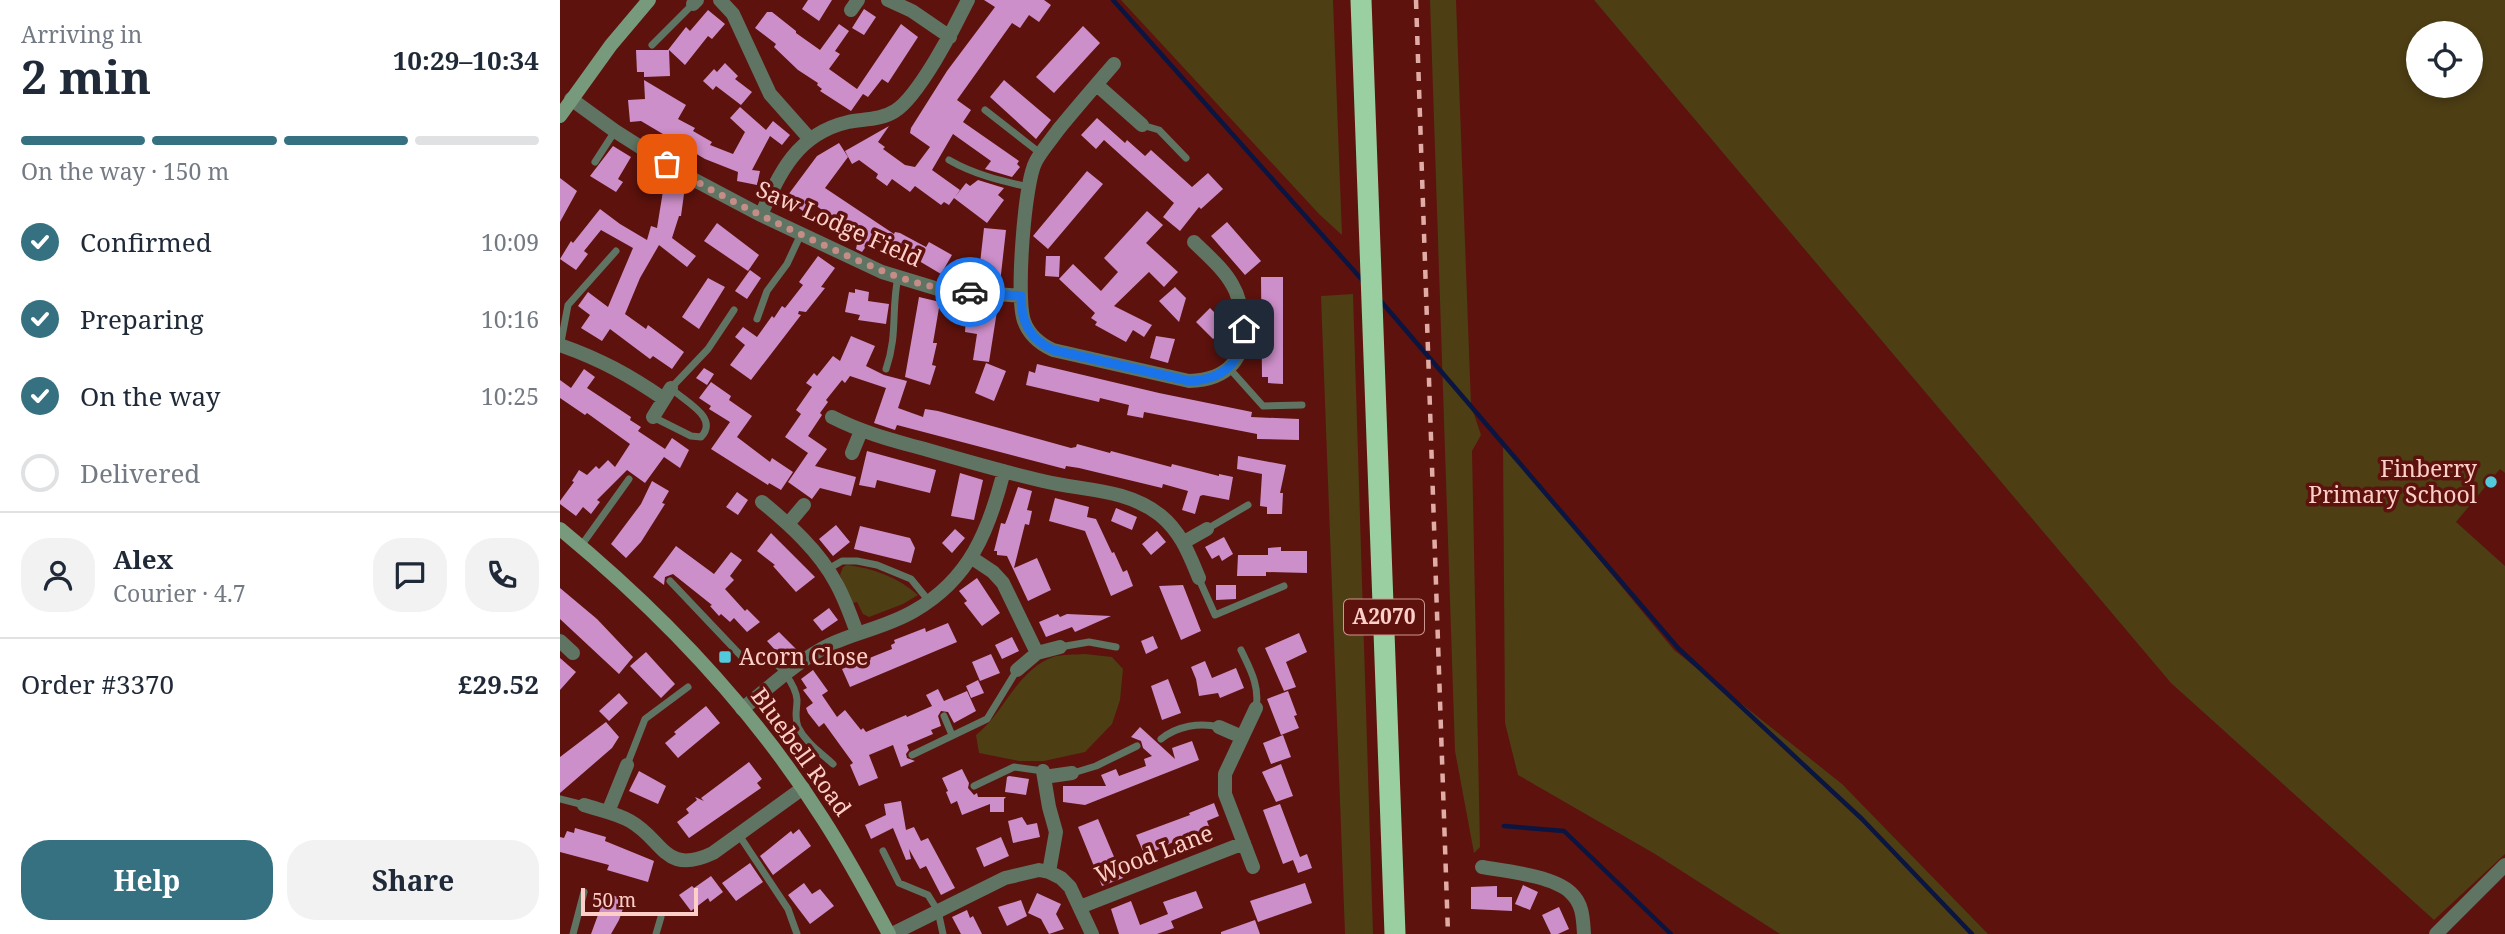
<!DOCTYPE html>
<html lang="en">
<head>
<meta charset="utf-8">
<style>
	body { margin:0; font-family:"Noto Serif",serif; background:#f2f2f3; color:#1f2937; height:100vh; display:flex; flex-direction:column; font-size:26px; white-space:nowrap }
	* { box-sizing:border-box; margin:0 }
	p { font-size:23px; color:#747a83 }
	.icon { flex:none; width:38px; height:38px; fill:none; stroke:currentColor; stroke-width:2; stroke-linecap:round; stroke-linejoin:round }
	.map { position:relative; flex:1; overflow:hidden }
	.side { display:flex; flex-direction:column; background:#fff; width:560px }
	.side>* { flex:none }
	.fabs { position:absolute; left:1846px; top:21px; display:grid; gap:14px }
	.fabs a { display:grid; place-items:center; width:77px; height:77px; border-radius:50%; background:#fff; box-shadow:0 4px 10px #0003; font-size:35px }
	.scale { position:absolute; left:21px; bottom:18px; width:117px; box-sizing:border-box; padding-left:7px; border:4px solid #fecfc8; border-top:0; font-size:19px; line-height:24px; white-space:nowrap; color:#fecfc8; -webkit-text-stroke:5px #5d120d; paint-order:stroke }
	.pin { position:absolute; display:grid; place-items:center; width:60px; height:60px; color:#fff; margin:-30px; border-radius:14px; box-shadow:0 4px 10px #0006 }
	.courier { position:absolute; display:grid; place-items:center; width:70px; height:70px; margin:-35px; border:5px solid #1a73e8; border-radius:50%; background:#fff; color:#222; box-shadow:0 2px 9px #0007 }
	.overview em { font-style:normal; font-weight:700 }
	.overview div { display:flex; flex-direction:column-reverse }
	.overview { display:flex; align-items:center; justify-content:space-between; height:119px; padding:0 21px }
	h1 { font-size:46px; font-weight:700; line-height:52px }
	.bar { display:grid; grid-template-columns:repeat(4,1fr); gap:10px 7px; align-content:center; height:84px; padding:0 21px }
	.bar i { height:9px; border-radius:5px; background:#e0e1e3 }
	.bar .selected { background:#367181 }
	.bar p { grid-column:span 4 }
	.line { display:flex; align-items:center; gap:18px; padding:0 21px; border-top:2px solid #e0e1e3 }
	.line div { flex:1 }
	.round { display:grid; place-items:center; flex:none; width:74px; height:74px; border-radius:28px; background:#f2f2f3 }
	ol { padding:0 21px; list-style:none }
	li { display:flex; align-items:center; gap:21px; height:77px }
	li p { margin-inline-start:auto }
	li .icon { padding:7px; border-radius:50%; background:#367181; color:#fff; stroke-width:4 }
	li:last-child { color:#747a83 }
	li i { width:38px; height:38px; border:4px solid #e0e1e3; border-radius:50% }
	.primary-button { display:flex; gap:14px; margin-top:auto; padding:14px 21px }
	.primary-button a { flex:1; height:80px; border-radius:28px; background:#367181; color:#fff; font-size:28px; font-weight:700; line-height:80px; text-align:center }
	.primary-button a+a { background:#f2f2f3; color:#1f2937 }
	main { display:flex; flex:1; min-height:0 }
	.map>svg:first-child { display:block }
	.green { fill:#4d3e14; fill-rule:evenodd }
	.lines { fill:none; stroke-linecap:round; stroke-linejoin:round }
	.stream { stroke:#0b1541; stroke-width:4.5 }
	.building { fill:#cd8fc9 }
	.lane { stroke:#5f7462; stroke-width:7 }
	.street { stroke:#5f7462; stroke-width:14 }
	.secondary { stroke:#77997c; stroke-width:14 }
	.highway { stroke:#9acfa2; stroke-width:21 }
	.rail { stroke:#e1aca6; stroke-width:4.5; stroke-dasharray:9 9; stroke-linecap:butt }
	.done { stroke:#c68d87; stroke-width:7; stroke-dasharray:0 12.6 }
	.route { stroke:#1a73e8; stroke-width:9 }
	.poi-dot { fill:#53cadc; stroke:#5d120d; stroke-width:2.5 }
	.labels { text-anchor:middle; stroke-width:7; stroke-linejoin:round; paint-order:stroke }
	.shield { fill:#5d120d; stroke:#ce9690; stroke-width:2 }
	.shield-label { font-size:21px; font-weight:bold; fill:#fecfc8 }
	.street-label { font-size:23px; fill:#fecfc8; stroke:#5d120d }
	.poi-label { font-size:23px; fill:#fecfc8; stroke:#5d120d; text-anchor:end }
</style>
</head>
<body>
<main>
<section class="side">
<div class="overview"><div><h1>2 min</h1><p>Arriving in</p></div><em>10:29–10:34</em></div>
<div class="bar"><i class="selected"></i><i class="selected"></i><i class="selected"></i><i></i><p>On the way · 150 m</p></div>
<ol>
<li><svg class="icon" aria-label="check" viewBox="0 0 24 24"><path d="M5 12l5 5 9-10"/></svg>Confirmed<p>10:09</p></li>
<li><svg class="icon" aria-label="check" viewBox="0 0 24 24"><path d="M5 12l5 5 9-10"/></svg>Preparing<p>10:16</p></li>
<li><svg class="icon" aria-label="check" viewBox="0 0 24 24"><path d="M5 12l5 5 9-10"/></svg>On the way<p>10:25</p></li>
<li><i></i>Delivered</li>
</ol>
<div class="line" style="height:126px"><a class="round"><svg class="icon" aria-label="person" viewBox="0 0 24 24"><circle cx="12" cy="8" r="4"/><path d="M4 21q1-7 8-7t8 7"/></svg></a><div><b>Alex</b><p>Courier · 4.7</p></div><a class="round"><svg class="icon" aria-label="chat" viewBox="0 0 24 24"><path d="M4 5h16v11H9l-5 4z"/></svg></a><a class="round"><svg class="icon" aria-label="phone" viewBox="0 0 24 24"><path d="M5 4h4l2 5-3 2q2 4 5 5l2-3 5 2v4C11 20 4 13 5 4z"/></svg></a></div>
<div class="line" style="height:91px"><div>Order #3370</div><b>£29.52</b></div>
<div class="primary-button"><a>Help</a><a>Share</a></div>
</section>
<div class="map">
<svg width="1945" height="934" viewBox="0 0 1945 934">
	<rect width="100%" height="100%" fill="#5d120d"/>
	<path class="green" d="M561,0H773L782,235L760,215Z
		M870,0H896L911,405L921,435L912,451L920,847L914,853L895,751Z
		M1034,0H1945V473L1940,469L1896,522L1945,566V854L1874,920L1611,683ZM1858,33H1911V86H1858Z
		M793,294L813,934H785L761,296Z
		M943,443L1114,650L1282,784L1428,934H1220L1095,854L958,775L945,723Z
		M287,565C313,568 339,578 358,595L343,604L309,617L303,614L297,602L293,603L280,575L283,567Z
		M525,654L552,657L563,669L560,700L552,724L525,752L484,761H459L419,753L416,735C444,713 457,670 493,657C502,654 515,655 525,654Z"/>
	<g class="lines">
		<path class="stream" d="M553,0L804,282
			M819,299L1118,648L1302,819L1412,934
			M944,826L1004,831L1111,934"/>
	</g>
	<path class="building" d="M248,0H272L259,21L242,9Z
		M424,0H484L491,5L479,22L469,15L460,28L452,23L397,100L411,110L403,122L459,161L457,164L460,167L452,177L425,169L431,161L393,134L372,170L400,190L395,197L406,183L410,186L418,180L444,188L438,195L444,200L427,223L394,198L389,205L384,202L381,205L355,186L350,192L332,179L327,186L316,178L318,174L299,160L292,164L285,151L329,126L318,142L325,147L323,149L345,165L355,167L370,147L350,133L351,128L387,71L435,7Z
		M304,9L316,17L304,35L292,28Z
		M148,10L165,24L152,39L148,36L125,65L109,50L110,76L84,77V72H77L76,50H108L126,27L130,31Z
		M207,12H212L236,31V33L260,50L279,24L289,31L275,51L280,54L269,69L297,89L341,24L358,37L328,83L322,79L308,97L303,94L291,111L260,91L262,89L257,85L258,83L238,70L214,47L216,44L195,28Z
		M523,26L540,43L494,93L476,77Z
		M165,63L178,76L175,79L192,92L181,105L156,86L153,90L143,81L154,69L157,72Z
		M84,80L126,105L118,119L135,128L133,131L152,142L150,145L173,154L185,132L170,118L180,107L206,130L213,121L230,135L222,145L210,136L192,170L200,171L197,185L177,181L178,172L145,159L81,121L70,122L68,100L85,99Z
		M444,80L491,120L476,139L430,97Z
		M537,118L565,143L567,140L585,156L591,150L632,187L648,173L663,189L641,209L639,207L620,231L603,217L614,203L544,140L536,149L521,135Z
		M279,143L288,157L265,188L334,234L335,232L340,233L366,247L369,242L392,255L381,274L354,258L351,264L312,238L302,252L296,249L299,234L294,241L273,228L277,220L249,201L243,211L225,199L257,156Z
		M53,146L71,157L58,179L63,182L56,192L30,176Z
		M527,171L543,184L488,249L473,236Z
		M0,178L17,191L0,222Z
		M103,191L124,194L121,216H119L112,238L136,256L127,267L99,245L80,278L65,314L86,329L88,325L124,352L112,369L93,356L90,359L50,329L42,341L21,328L30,315L18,306L28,292L48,307L73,248L41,230L24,251L28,254L16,270L0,259L11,241L13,243L40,209L60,224L87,240L91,226L97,228Z
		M587,211L603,225L586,243L618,272L604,287L589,272L554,306L592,325L584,337L573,330L566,342L535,325L537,322L531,318L535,313L499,279L513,264L541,291L558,272L544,258Z
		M667,222L701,261L685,275L651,236Z
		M157,223L199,255L188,271L144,241Z
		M424,228L446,230L440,283L418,281Z
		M258,256L275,268L261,287L265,288L246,312L239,311L238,314L241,315L191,380L170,365L185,345L175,337L183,327L197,337L212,316L214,318L222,306L225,308L243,285L239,282Z
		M486,256H500L499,277L485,276Z
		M190,270L201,278L187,299L175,291Z
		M701,277H723V384L708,383V377H702Z
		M148,278L165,287L139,329L122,317Z
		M615,287L626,298L619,322L599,301Z
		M295,289L309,292L308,301L329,304L326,324L298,320L300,315L285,312L289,292L295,293Z
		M359,297L380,302L373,343H377L372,365L376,366L370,385L345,377Z
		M650,308L667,325L653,339L636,322Z
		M414,309L437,311L429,362L413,360L417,334L405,332L406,317L413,318Z
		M291,336L315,346L306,366L324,375L347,381L338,408L363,417L365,409L378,411L511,448L516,447L517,444L550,453L551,451L611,467L612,464L659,476V474L673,477L669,500L643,495L640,496L635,514L622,510L628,491L603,484L602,488L519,468L506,466L505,469L337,425L335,430L314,423L326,388L290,376L285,383L282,380L266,400L268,402L260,413L262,415L248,436L267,449L255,466L296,477L291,496L260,488L252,499L228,482L248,453L225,437L241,414L236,410L252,387L246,383L254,373L257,376L273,356L280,361Z
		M596,336L615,339L608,363L590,358Z
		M426,363L446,371L434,401L415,393Z
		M477,364L599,393L692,412L691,417L739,419V440L697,439V434L584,412L583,418L567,415L569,405L540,398L539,402L466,385L469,371L475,373Z
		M144,368L154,374L147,385L136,378Z
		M24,369L35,377L27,388L71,417L70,420L81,427L78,431L105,449L112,438L129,450L120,468L104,457L85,483L67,470L37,500L40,502L31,514L23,507L16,516L0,504V501L14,482L12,481L19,470L27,475L36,466L39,469L48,460L55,467L70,444L27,413L25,415L0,398V380L11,388Z
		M151,382L171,396L169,400L192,416L177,437L210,462L212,458L233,472L221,490L209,483L208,485L151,449L170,422L149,409L151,406L139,398Z
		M307,451L376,470L370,493L317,480L315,488L299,485Z
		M678,456L726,465L720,493H723L722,514H707V507L700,506L702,474L677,469Z
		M400,473L423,480L414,520L391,516Z
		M92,481L109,491L102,503L105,504L81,542L66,558L51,544L81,504Z
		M458,487L472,491L467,510L472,511L469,525L465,524L454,568L477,558L491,590L468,601L447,556L437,555V551H434L441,523L445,524L447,519Z
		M177,492L188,500L178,515L166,507Z
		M495,498L529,507L527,517L536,519L552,553L554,552L563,572L567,570L573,586L551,596L525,531L489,521Z
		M556,508L577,517L572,530L551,521Z
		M276,525L290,542L273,556L259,539Z
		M300,526L350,538L355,548L351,563L294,549Z
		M395,529L405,538L392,553L382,543Z
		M597,531L606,542L591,555L582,544Z
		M211,533L255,577L236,592L213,566L215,565L197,551Z
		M664,537L673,554L662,561L659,555L652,559L645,547Z
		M116,546L154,574L171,552L182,560L170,576L174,580L165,589L185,611L187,609L200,622L187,632L174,618L170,622L161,614L159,616L150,606L152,605L113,574L105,577L104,585L93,577Z
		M721,547V551H747V573L706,572V576H677L678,555H708V548Z
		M417,578L440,613L422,626L404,603L407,601L399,591Z
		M623,585L641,631L621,640L599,586Z
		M656,585H676V599L656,600Z
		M0,588L37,619L73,657L59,674L0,619Z
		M269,608L278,620L262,631L253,620Z
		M498,614L500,617L507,614L551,616L515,632L512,627L486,637L479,622Z
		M388,623L397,642L290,687L282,669L332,649L331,645L335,643L334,640L365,628L366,632Z
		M219,632L236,649L224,660L207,641Z
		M739,633L747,652L726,662L736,687L724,691L705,648Z
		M593,636L598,648L586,654L581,641Z
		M452,637L459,651L442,659L435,645Z
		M86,652L115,684L101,698L70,666Z
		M431,654L440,673L420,681L412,662Z
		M0,658L16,672L0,690Z
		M645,661L652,678L676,668L684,688L660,698L658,693L639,696L636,679L631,667Z
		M253,670L268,691L262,695L277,717L285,710L301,730L303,728L306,732L346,715L347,717L372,706L366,695L378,689L384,701L407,691L416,711L394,723L388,712L381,711L378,716L381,726L371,730L373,734L347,745L349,750L346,754L347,758L355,761L341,767L333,745L309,755L318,778L299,786L290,765L293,763L264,723L259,727L248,713L246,708L253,703L243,690L247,688L241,679Z
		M608,679L621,713L602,720L591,686Z
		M418,680L424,693L411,698L406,686Z
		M728,691L737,715L734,716L739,728L721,735L707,699Z
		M59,693L68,703L49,721L39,711Z
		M146,706L160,723L118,758L105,743L116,734L114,732Z
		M46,722L59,737L52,748L0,793V757Z
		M580,727L615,759L612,748L632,741L639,760L525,805L503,802V786H546L541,775L556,769L559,776L586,766L584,759L592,756L583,748L581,741L571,737Z
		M723,735L731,757L711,764L703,743Z
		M189,762L202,779L197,783L201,788L129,838L117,822L129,813L126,809L137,800L135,797L144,801L141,798Z
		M721,764L733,796L716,802L702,772Z
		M402,769L409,783L408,788L414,795L417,793L418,797H446L444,799V812H430V804L402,815L397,801L391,804L386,792L388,791L382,778Z
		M79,771L106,786L98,804L69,791Z
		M449,776L469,779L466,795L445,792L447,777Z
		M341,801L346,830L354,827L361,841L368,838L395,888L381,895L366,866L360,869L349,849L351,859L346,860L333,828L311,839L305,825L326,815L324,804Z
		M654,803L659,816L647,821L650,829L617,840L585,856L576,835L630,815L629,813Z
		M720,804L740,857L747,854L752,868L738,873L733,860L723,864L703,810Z
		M462,817L467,825L477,823L480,837L453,843L448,821Z
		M538,819L563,878L542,886L518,827Z
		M15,828L46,837L45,841L94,861L88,882L47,870L49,865L0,852V837L4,838L7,831L14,833Z
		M239,829L251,846L213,875L200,856L231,831L233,834Z
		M441,837L449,856L424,867L416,848Z
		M190,863L203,882L176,901L162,883Z
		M151,876L163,892L150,902L148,898L131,911L119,895L132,886L134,888Z
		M244,883L252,894L260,889L274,906L250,924L228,895Z
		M745,883L752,903L698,922L690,901Z
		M963,885L978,892L970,910L955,904Z
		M937,886V897H952V911L911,909V887Z
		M636,891L643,908L611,921L614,928L597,934H559L551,909L571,901L580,925L608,914L603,902Z
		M46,893L66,900L59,920L51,934H31Z
		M477,893L501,904L496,914L504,929L489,934L481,919L468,913Z
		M461,900L467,916L447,926L438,907Z
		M999,907L1009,929L998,934H991L982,915Z
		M407,910L410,918L413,916L422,934H401L392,917Z
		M695,920L700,934H661V932Z"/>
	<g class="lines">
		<path class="lane" d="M92,45L133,4
			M425,110L480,153
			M582,125L599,130L626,158
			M389,160C413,174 441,181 469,187
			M35,162L55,131
			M197,319L207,291L227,264L241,234
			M0,347L8,305L56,251
			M669,368L703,406L742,405
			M326,369C338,335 331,310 338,277
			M93,417L131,436L141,437C160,417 123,401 111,388L148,349L174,310
			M647,529L688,505
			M21,546L69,479
			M268,569L282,561H297L317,565L351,579L369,601
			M639,579L655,615L724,586
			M110,581L183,658L191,661L204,656C218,661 236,685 237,700C237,710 234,717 238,727C246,743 261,753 273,764
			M500,647L529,642L556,647
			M681,650C690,669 700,686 696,708
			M384,716L392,735
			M601,739C617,726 640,722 659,727
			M352,755L427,719L457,670
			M67,765L85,719L128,687
			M513,773L536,766L577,746
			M414,786L454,767L483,771
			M0,799L24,805
			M179,835L228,909L237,934
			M323,851L339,883L368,895L378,911L383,934
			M13,934L24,892
			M96,934L101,917"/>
		<path class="street" d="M160,0L173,14L210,94L249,138
			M328,0L352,11L390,37
			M133,4L137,0
			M291,10L298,0
			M554,64C535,86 516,108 498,130C491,140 482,150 476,161C464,183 456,298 464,321C469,335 480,344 493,350L629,381C669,380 688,357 682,318C680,306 679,296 673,286C664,269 648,256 634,242
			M537,85L582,125
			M11,99L55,131L107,164
			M105 170a12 12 0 1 1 24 0a12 12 0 1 1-24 0Z
			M127,176L201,215L322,272L378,289L461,296
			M201,215C220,172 237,134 288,122C303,119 321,120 335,111C358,97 395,27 408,0
			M0,345C40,359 69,375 104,399
			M93,417L111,388
			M272,417C303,433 335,441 368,450C406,461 444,472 483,481C523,491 565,488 600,515C621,532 629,554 639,578
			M292,453L301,431
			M202,502C230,525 259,551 276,583C285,599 291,616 297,633
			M228,524L244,505
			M624,542L647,529
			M412,558L433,572L443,583L477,653
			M0,641L13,653
			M457,670L477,653L500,647
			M182,709C210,687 237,661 269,645C296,632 327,627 354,611C410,579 429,530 444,471
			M659,727L682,737
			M483,771L489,807L496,832L489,872
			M484,777L512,773
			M24,805C39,810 56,813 70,821C104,840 104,876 153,853L243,788
			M48,812L67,765
			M693,867L665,794V774L696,708
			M922,867C946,871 994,876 1011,893C1023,904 1023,919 1024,934
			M520,907L684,843
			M332,934L445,878L479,870L489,872L501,878L510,887L532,934
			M1876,934L1945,865"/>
		<path class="secondary" d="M0,116L51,45L89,0
			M0,529C101,612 192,707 263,819C287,856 308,895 329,934"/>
		<path class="highway" d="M801,0L835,934"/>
		<path class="rail" d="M856,0L888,934"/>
	</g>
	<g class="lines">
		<path class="done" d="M107,164L106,172L113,181H121L127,176C168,200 210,220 253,240C304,263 353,289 410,292"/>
		<path class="route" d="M410,292L461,296C461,321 469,339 493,350L629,381C662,380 682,363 684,329"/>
	</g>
	<g class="poi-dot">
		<circle cx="1931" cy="482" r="7"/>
		<rect x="158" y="650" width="14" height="14" rx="3.5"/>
	</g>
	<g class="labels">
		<rect class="shield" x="784" y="599.5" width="80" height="35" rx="5"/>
		<g class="shield-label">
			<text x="824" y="624">A2070</text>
		</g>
		<g class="street-label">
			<text transform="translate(279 224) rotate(24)" y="8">Saw Lodge Field</text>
			<text transform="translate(241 752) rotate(54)" y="8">Bluebell Road</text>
			<text transform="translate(594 854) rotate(-21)" y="8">Wood Lane</text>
		</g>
		<g class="poi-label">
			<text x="1917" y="477">Finberry<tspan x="1917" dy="26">Primary School</tspan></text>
			<text x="179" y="665" text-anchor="start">Acorn Close</text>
		</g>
	</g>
</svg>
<div class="fabs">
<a><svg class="icon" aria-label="locate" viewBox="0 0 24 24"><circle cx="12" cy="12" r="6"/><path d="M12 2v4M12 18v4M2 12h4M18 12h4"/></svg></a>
</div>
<div class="scale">50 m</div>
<div class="pin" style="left:107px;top:164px;background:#ea580c"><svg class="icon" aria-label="bag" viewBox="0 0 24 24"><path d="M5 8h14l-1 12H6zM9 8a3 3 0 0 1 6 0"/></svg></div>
<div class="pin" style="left:684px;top:329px;background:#1f2937"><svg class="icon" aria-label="home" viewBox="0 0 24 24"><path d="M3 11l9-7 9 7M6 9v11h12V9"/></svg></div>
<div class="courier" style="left:410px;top:292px"><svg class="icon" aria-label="car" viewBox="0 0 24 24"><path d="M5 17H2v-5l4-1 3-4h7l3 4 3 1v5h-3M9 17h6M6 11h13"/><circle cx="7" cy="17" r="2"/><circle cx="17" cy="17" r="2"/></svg></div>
</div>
</main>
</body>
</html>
